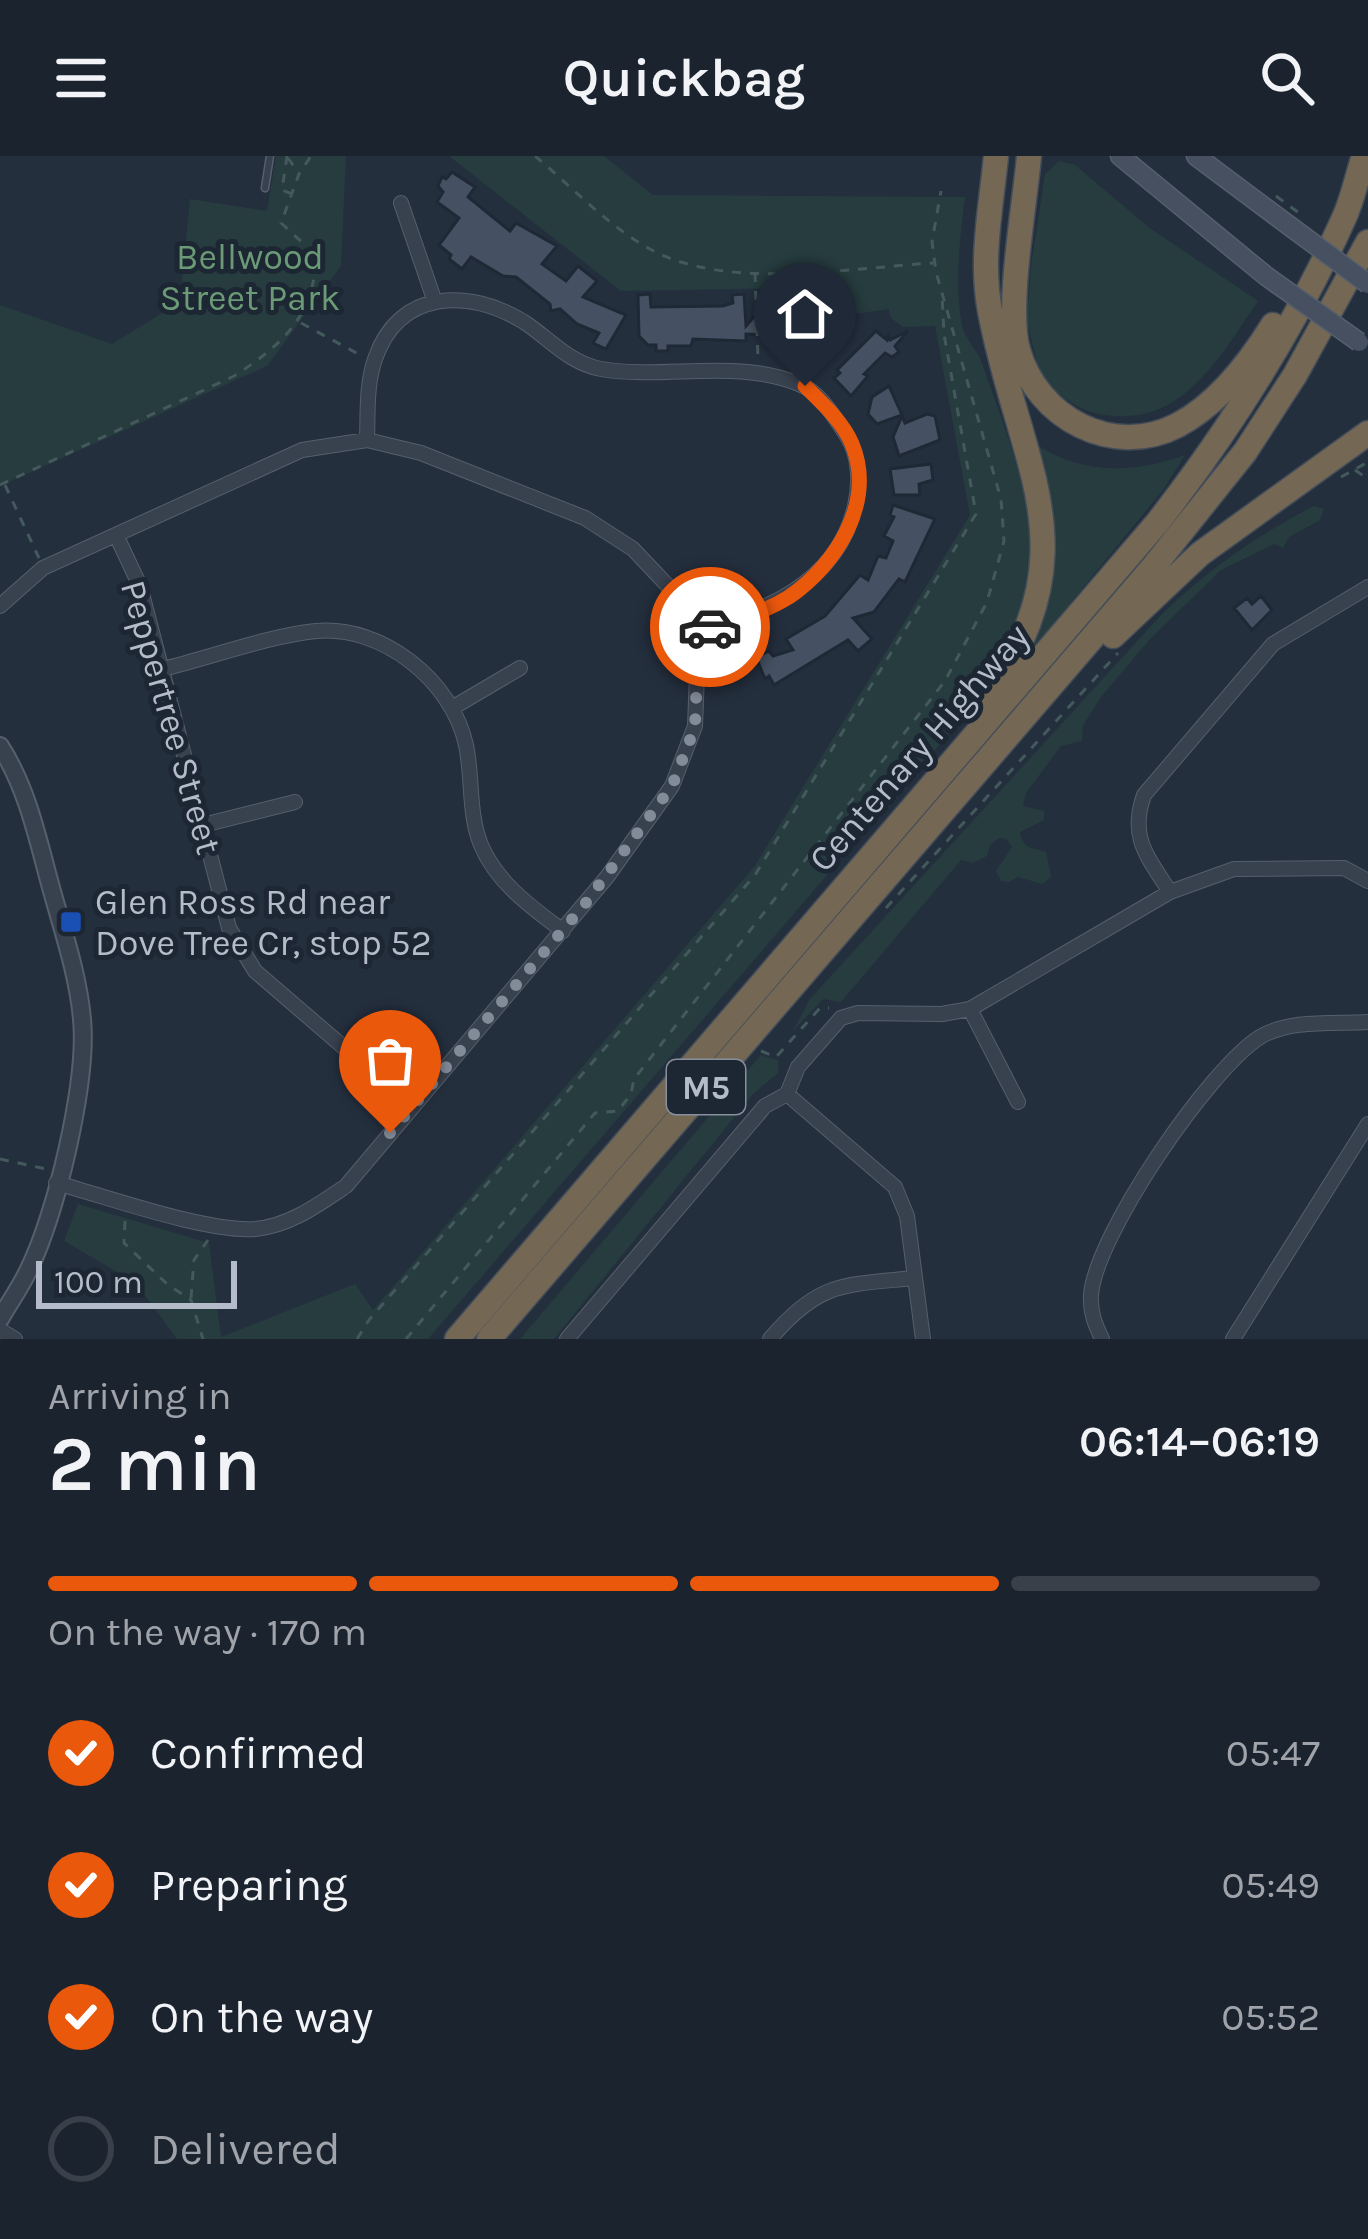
<!DOCTYPE html>
<html lang="en">
<head>
<meta charset="utf-8">
<style>
	body { margin:0; font-family:Karla,sans-serif; background:#282f3a; color:#f1f3f6; height:100vh; display:flex; flex-direction:column; font-size:45px; white-space:nowrap }
	* { box-sizing:border-box; margin:0 }
	p { font-size:39px; color:#a0a4aa }
	.icon { flex:none; width:66px; height:66px; fill:none; stroke:currentColor; stroke-width:2; stroke-linecap:round; stroke-linejoin:round }
	.map { position:relative; height:1183px; overflow:hidden }
	.drawer { display:flex; flex-direction:column; background:#1b232e; flex:1 }
	.drawer>* { flex:none }
	.scale { position:absolute; left:36px; bottom:30px; width:201px; box-sizing:border-box; padding-left:12px; border:6px solid #b4bcc9; border-top:0; font-size:33px; line-height:42px; white-space:nowrap; color:#b4bcc9; -webkit-text-stroke:9px #1d2633; paint-order:stroke }
	.pin { position:absolute; display:grid; place-items:center; width:102px; height:102px; color:#fff; margin:-123px -51px; border-radius:50% 50% 50% 0; rotate:-45deg; box-shadow:0 0 12px #0007 }
	.pin .icon { rotate:45deg }
	.courier { position:absolute; display:grid; place-items:center; width:120px; height:120px; margin:-60px; border:9px solid #ea580c; border-radius:50%; background:#fff; color:#222; box-shadow:0 3px 15px #0007 }
	.overview em { font-style:normal; font-weight:600 }
	.overview div { display:flex; flex-direction:column-reverse }
	.overview { display:flex; align-items:center; justify-content:space-between; height:204px; padding:0 48px }
	h1 { font-size:78px; font-weight:600; line-height:90px }
	.bar { display:grid; grid-template-columns:repeat(4,1fr); gap:18px 12px; align-content:center; height:144px; padding:0 48px }
	.bar i { height:15px; border-radius:9px; background:#39404a }
	.bar .selected { background:#ea580c }
	.bar p { grid-column:span 4 }
	ol { padding:0 48px; list-style:none }
	li { display:flex; align-items:center; gap:36px; height:132px }
	li p { margin-inline-start:auto }
	li .icon { padding:12px; border-radius:50%; background:#ea580c; color:#fff; stroke-width:4 }
	li:last-child { color:#a0a4aa }
	li i { width:66px; height:66px; border:6px solid #39404a; border-radius:50% }
	header { display:flex; justify-content:space-between; align-items:center; height:156px; padding:0 48px; background:#1b232e; font-size:54px; font-weight:600 }
	.map>svg:first-child { display:block }
	.green { fill:#263c3f }
	.building { fill:#455162; stroke:#1f2835; stroke-width:3 }
	.lines { fill:none; stroke-linecap:round; stroke-linejoin:round }
	.service-casing { stroke:#565f6c; stroke-width:9 }
	.minor-casing { stroke:#565f6c; stroke-width:16 }
	.tertiary-casing { stroke:#565f6c; stroke-width:20 }
	.secondary-casing { stroke:#565f6c; stroke-width:21 }
	.motorway-casing { stroke:#434c59; stroke-width:27 }
	.path { stroke:#44595c; stroke-width:3; stroke-dasharray:9 9; stroke-linecap:butt }
	.service { stroke:#38414e; stroke-width:6 }
	.minor { stroke:#38414e; stroke-width:14 }
	.tertiary { stroke:#38414e; stroke-width:16 }
	.secondary { stroke:#465061; stroke-width:18 }
	.motorway { stroke:#746855; stroke-width:24 }
	.secondary-bridge-casing { stroke:#565f6c; stroke-width:21; stroke-linecap:butt }
	.path-bridge { stroke:#44595c; stroke-width:3; stroke-dasharray:9 9; stroke-linecap:butt }
	.secondary-bridge { stroke:#465061; stroke-width:18 }
	.done { stroke:#828b98; stroke-width:12; stroke-dasharray:0 21.6 }
	.route { stroke:#ea580c; stroke-width:15 }
	.transit-dot { fill:#1a4fb4; stroke:#1d2633; stroke-width:4.5 }
	.labels { text-anchor:middle; stroke-width:10; stroke-linejoin:round; paint-order:stroke }
	.shield { fill:#1d2633; stroke:#878f9c; stroke-width:3 }
	.shield-label { font-size:33px; font-weight:bold; fill:#b4bcc9 }
	.park-label { font-size:36px; fill:#6b9a76; stroke:#1d2633 }
	.street-label { font-size:36px; fill:#b4bcc9; stroke:#1d2633 }
	.poi-label { font-size:36px; fill:#b4bcc9; stroke:#1d2633; text-anchor:start }
</style>
</head>
<body>
<header><svg class="icon" aria-label="menu" viewBox="0 0 24 24"><path d="M4 6h16M4 12h16M4 18h16"/></svg>Quickbag<svg class="icon" aria-label="search" viewBox="0 0 24 24"><circle cx="10" cy="10" r="6"/><path d="M15 15l6 6"/></svg></header>
<div class="map">
<svg width="1368" height="1183" viewBox="0 0 1368 1183">
	<rect width="100%" height="100%" fill="#242f3e"/>
	<path class="green" d="M276,0H346L341,110L267,210L0,330V149L112,188L180,146L190,43L267,55Z
		M449,0H604L653,39L965,41C960,81 954,128 962,169C964,180 973,190 979,200C984,211 987,223 992,235C1038,365 1058,434 971,552L428,1183H177L136,1127L64,1085L78,1048L209,1087L221,1181L355,1128L373,1154L754,711L970,359L935,170L903,171L891,162L889,153L854,158L838,137L839,131L621,135Z
		M1059,5L1075,9L1151,73L1258,145C1217,205 1178,279 1091,256C1074,251 1057,236 1042,227L1027,166L1030,117L1045,18Z
		M1033,286C1079,319 1133,318 1185,299L1163,334L1018,511L1044,444Z
		M1314,350L1324,353L1320,364L1289,381L1283,392L1274,388L1221,414L1151,482L1101,541L1083,569L1082,585L1061,590L1026,637L1023,650L1044,655V664L1020,676C1023,694 1031,691 1046,696L1051,721L1042,728L1018,721L1009,726L1001,725L996,715L1012,691L1006,683L999,682L990,689L987,700L973,707L961,704L841,846L823,843L793,875L810,843L1162,458C1208,414 1257,379 1314,350Z
		M761,899L778,904V917L753,938L554,1183H520Z"/>
	<path class="building" d="M452,16L475,31L468,41L510,75L516,67L557,90L542,108L566,125L578,110L597,125L583,141L626,159L606,193L593,187L599,177L577,168L560,153L551,155L550,148L516,121L503,120L471,101L462,113L449,103L451,99L439,89L459,62L437,46L443,36L438,30L442,21L446,23Z
		M650,138L651,151L723,150L733,147L732,139L744,138L746,170L767,146L789,144L793,180L746,178V185L693,183L691,190H668V195H656V189H648L639,180L638,139Z
		M820,142L844,153L832,175L809,163Z
		M876,175L887,184L888,180L890,184L908,175L895,190L899,196L892,201L885,197L864,218L868,220L851,240L834,222L840,217L837,214Z
		M889,230L902,259L877,268L868,258L872,241Z
		M927,258L935,260L940,284L899,300L893,281L902,260L905,267Z
		M931,308L933,324L919,328L920,339H894L890,313Z
		M893,349L935,363L905,426L899,423L874,456L853,462L872,483L858,495L848,484L774,529L769,520L765,523L756,501L769,495L773,500L793,494L786,483L825,460L860,419L868,424L878,400L886,402L893,385L884,380L894,361L890,359Z
		M1261,440L1272,454L1252,474L1234,452L1247,442L1252,448Z"/>
	<g class="lines">
		<defs>
			<path id="service" d="M265,32L270,0"/>
			<path id="minor" d="M401,47L435,146
				M367,284C368,257 366,229 375,203C399,133 469,132 524,166C550,183 569,207 601,213C666,224 735,202 799,228C820,236 835,262 847,280C860,300 860,328 855,350C837,429 762,456 693,476
				M117,381L140,430L229,772L255,815L412,950
				M0,450L43,412L302,294L367,284L421,297L585,362L633,393L668,430L693,476L697,518L695,570L672,630L607,721L346,1030C318,1049 289,1070 255,1073C205,1076 108,1041 56,1027
				M163,513C208,502 272,479 316,475C383,469 452,525 466,589C473,622 468,657 481,689C497,727 531,751 563,775
				M452,552L520,512
				M203,669L295,646
				M1170,736C1147,700 1129,681 1144,639L1273,488L1368,431
				M970,853L1018,946
				M787,938L895,1031L907,1060L923,1183
				M0,1174L15,1183
				M567,1183L765,950L787,938L798,911L841,862L858,857L942,858L970,853L1170,736L1234,713L1344,712L1368,725
				M770,1183C819,1125 844,1129 915,1122
				M1102,1183C1095,1168 1090,1157 1091,1139C1095,1080 1209,913 1260,881C1290,863 1334,868 1368,866
				M1233,1183L1368,968"/>
			<path id="tertiary" d="M0,590C27,632 37,680 50,728C62,772 78,818 82,863C88,925 56,1060 28,1115C20,1132 9,1147 0,1163"/>
			<path id="secondary" d="M1120,0L1266,120
				M1196,0L1291,71"/>
			<path id="motorway" d="M1029,0C1025,48 1006,151 1018,194C1037,262 1113,303 1178,269C1218,248 1250,206 1273,169
				M1113,480L1200,398L1368,277
				M983,548C1096,395 1019,312 990,155C980,104 991,52 996,0
				M457,1183L1158,366C1231,272 1295,171 1344,62C1353,43 1357,20 1364,0
				M489,1183L1154,410L1245,296L1295,219L1368,86"/>
		</defs>
		<use href="#service" class="service-casing"/>
		<use href="#minor" class="minor-casing"/>
		<use href="#tertiary" class="tertiary-casing"/>
		<use href="#secondary" class="secondary-casing"/>
		<use href="#motorway" class="motorway-casing"/>
		<path class="path" d="M287,0L282,34L292,38
			M535,0C572,31 608,70 650,93C725,135 849,112 933,107
			M288,2L299,18
			M755,117L758,203
			M301,167L362,200
			M1355,314L1368,323
			M1341,321L1368,306
			M0,329L234,220C281,190 318,157 315,98L281,67L299,18L311,0
			M5,329L39,402
			M886,752L1118,497
			M761,895L776,901L820,852H829
			M0,1003L46,1013
			M125,1065L124,1087L167,1128L191,1144L203,1183
			M191,1142L194,1104L208,1084
			M357,1183L369,1164L755,719L976,358L944,178L942,139
			M406,1183L595,957L618,955L631,938L634,923L945,525L987,446L1004,385L1001,343L936,116L932,86L941,35"/>
		<use href="#service" class="service"/>
		<use href="#minor" class="minor"/>
		<use href="#tertiary" class="tertiary"/>
		<use href="#secondary" class="secondary"/>
		<use href="#motorway" class="motorway"/>
		<defs>
			<path id="secondary-bridge" d="M1291,71L1368,128
				M1266,120L1359,186"/>
		</defs>
		<use href="#secondary-bridge" class="secondary-bridge-casing"/>
		<path class="path-bridge" d="M1276,40L1299,57"/>
		<use href="#secondary-bridge" class="secondary-bridge"/>
	</g>
	<g class="lines">
		<path class="done" d="M390,977L585,748L672,630L695,571L697,518L692,476L710,471"/>
		<path class="route" d="M710,471C737,464 765,456 789,441C836,409 876,346 852,288C843,266 822,247 805,230"/>
	</g>
	<rect class="transit-dot" x="59" y="754" width="24" height="24" rx="6"/>
	<g class="labels">
		<rect class="shield" x="667" y="904" width="78" height="54" rx="9"/>
		<g class="shield-label">
			<text x="706" y="943">M5</text>
		</g>
		<g class="park-label">
			<text x="250" y="113">Bellwood<tspan x="250" dy="41">Street Park</tspan></text>
		</g>
		<g class="street-label">
			<text transform="translate(172 561) rotate(74)" y="13">Peppertree Street</text>
			<text transform="translate(918 591) rotate(-49)" y="13">Centenary Highway</text>
		</g>
		<g class="poi-label">
			<text x="95" y="758">Glen Ross Rd near<tspan x="95" dy="41">Dove Tree Cr, stop 52</tspan></text>
		</g>
	</g>
</svg>
<div class="scale">100 m</div>
<div class="pin" style="left:390px;top:977px;background:#ea580c"><svg class="icon" aria-label="bag" viewBox="0 0 24 24"><path d="M5 8h14l-1 12H6zM9 8a3 3 0 0 1 6 0"/></svg></div>
<div class="pin" style="left:805px;top:230px;background:#1f2937"><svg class="icon" aria-label="home" viewBox="0 0 24 24"><path d="M3 11l9-7 9 7M6 9v11h12V9"/></svg></div>
<div class="courier" style="left:710px;top:471px"><svg class="icon" aria-label="car" viewBox="0 0 24 24"><path d="M5 17H2v-5l4-1 3-4h7l3 4 3 1v5h-3M9 17h6M6 11h13"/><circle cx="7" cy="17" r="2"/><circle cx="17" cy="17" r="2"/></svg></div>
</div>
<section class="drawer">
<div class="overview"><div><h1>2 min</h1><p>Arriving in</p></div><em>06:14–06:19</em></div>
<div class="bar"><i class="selected"></i><i class="selected"></i><i class="selected"></i><i></i><p>On the way · 170 m</p></div>
<ol>
<li><svg class="icon" aria-label="check" viewBox="0 0 24 24"><path d="M5 12l5 5 9-10"/></svg>Confirmed<p>05:47</p></li>
<li><svg class="icon" aria-label="check" viewBox="0 0 24 24"><path d="M5 12l5 5 9-10"/></svg>Preparing<p>05:49</p></li>
<li><svg class="icon" aria-label="check" viewBox="0 0 24 24"><path d="M5 12l5 5 9-10"/></svg>On the way<p>05:52</p></li>
<li><i></i>Delivered</li>
</ol>
</section>
</body>
</html>
